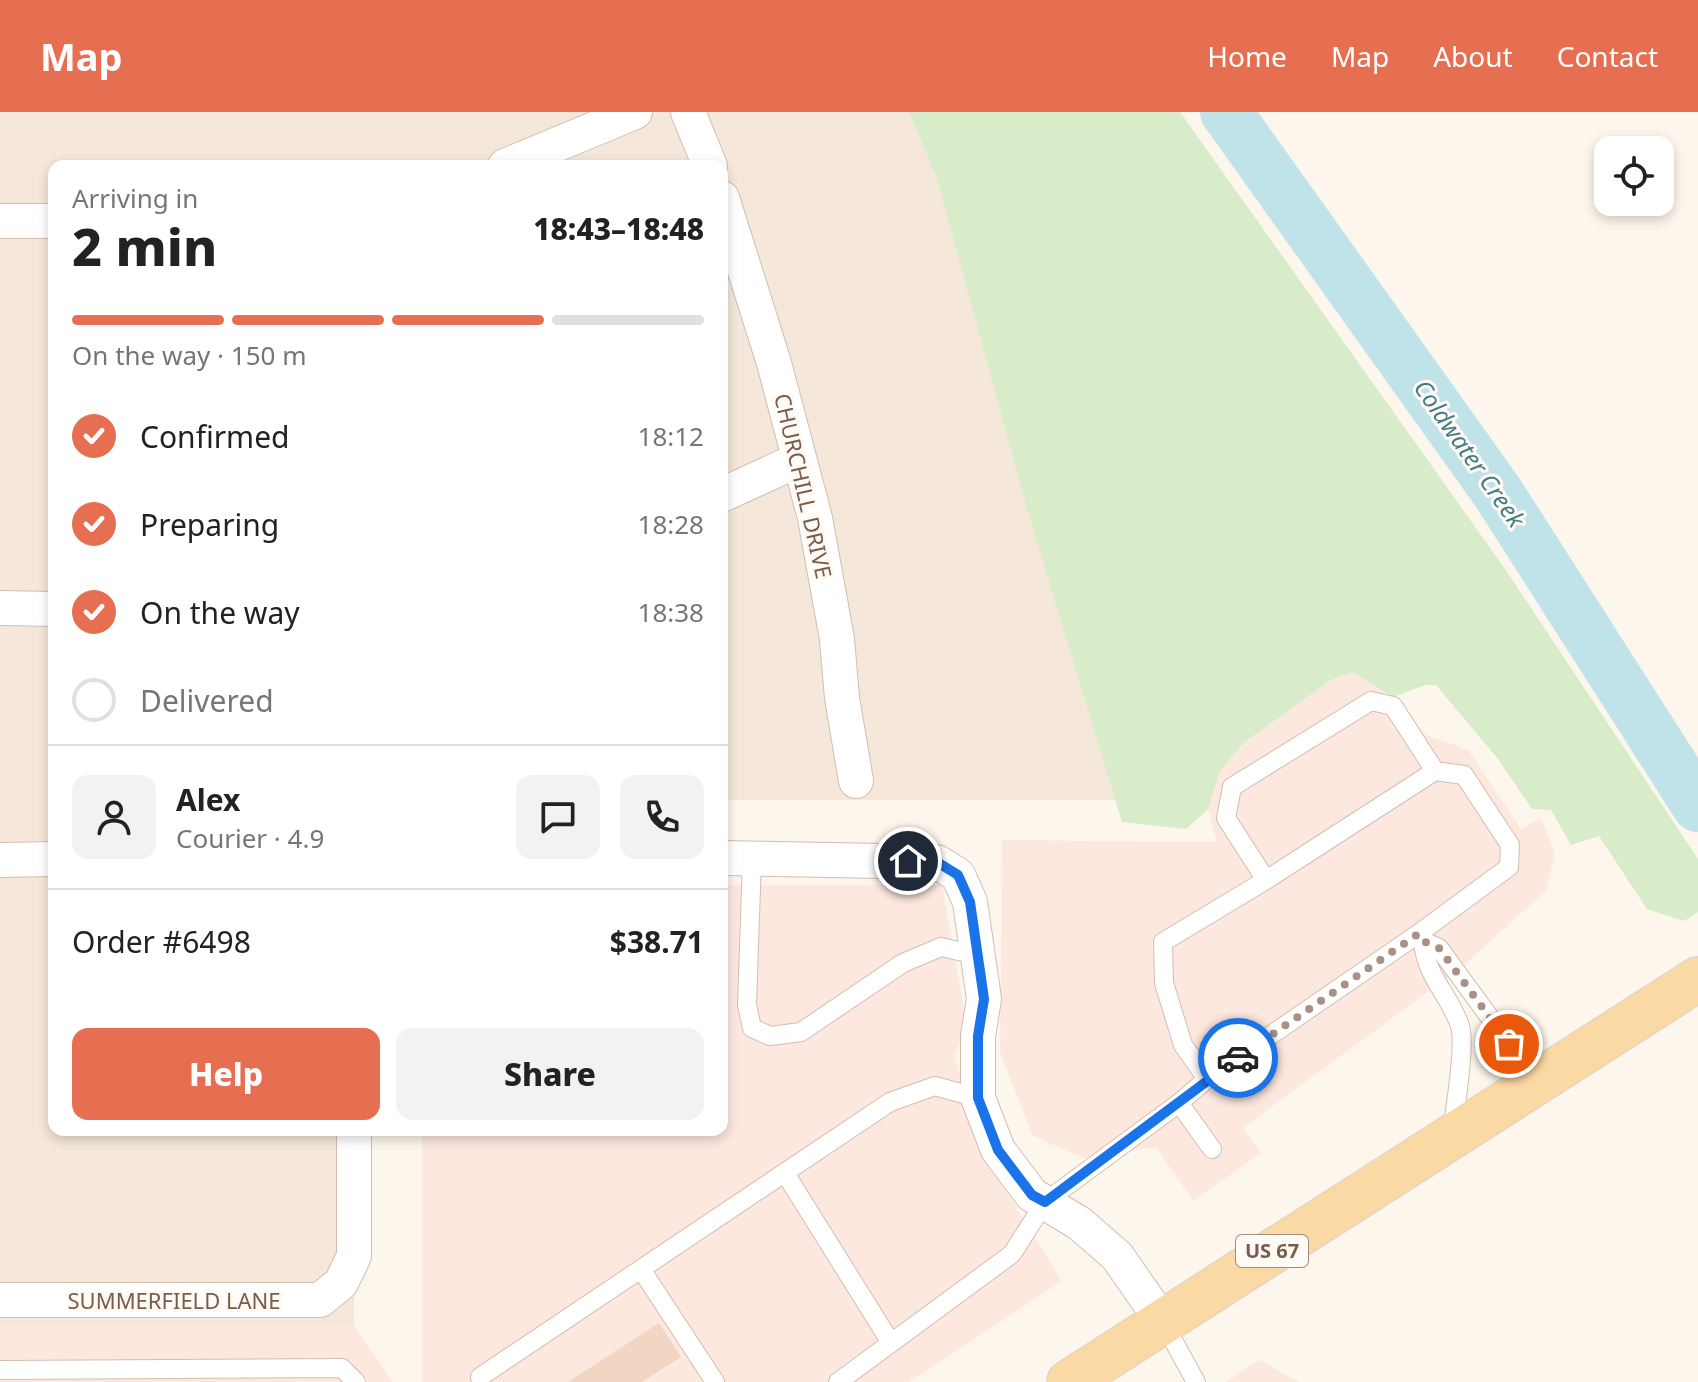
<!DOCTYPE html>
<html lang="en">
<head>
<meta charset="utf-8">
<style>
	body { margin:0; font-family:"Noto Sans",sans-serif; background:#f2f2f2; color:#222; height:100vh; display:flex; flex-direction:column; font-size:30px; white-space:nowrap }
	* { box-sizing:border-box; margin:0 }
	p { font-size:26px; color:#767676 }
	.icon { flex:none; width:44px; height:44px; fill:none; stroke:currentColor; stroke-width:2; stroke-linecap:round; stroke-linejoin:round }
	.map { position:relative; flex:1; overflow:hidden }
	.drawer { position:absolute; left:48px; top:48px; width:680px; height:976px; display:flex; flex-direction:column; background:#fff; border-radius:16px; box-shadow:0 4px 12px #0003 }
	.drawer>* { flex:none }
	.controls { position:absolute; left:1594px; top:24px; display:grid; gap:16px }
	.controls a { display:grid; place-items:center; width:80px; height:80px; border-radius:16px; background:#fff; box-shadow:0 4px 12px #0003; font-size:40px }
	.pin { position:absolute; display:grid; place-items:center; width:68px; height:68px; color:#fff; margin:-34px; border:4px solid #fff; border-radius:50%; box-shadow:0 2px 8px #0007 }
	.courier { position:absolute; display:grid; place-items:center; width:80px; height:80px; margin:-40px; border:6px solid #1a73e8; border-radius:50%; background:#fff; color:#222; box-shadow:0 2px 10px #0007 }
	.overview em { font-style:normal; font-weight:800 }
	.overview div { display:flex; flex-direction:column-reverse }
	.overview { display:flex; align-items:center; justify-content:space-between; height:136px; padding:0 24px }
	h1 { font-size:52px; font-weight:800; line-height:60px }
	.bar { display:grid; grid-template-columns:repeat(4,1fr); gap:12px 8px; align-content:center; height:96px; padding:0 24px }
	.bar i { height:10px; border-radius:6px; background:#e0e0e0 }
	.bar .on { background:#e76f51 }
	.bar p { grid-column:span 4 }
	.line { display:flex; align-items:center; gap:20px; padding:0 24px; border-top:2px solid #e0e0e0 }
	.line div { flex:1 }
	.round { display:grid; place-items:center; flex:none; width:84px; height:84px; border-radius:16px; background:#f2f2f2 }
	ol { padding:0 24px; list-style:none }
	li { display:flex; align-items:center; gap:24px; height:88px }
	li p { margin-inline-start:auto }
	li .icon { padding:8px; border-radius:50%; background:#e76f51; color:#fff; stroke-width:4 }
	li:last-child { color:#767676 }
	li i { width:44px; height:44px; border:4px solid #e0e0e0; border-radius:50% }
	.button { display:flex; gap:16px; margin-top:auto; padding:16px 24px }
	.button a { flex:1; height:92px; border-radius:16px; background:#e76f51; color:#fff; font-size:32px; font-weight:800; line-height:92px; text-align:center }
	.button a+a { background:#f2f2f2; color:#222 }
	header { display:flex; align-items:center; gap:48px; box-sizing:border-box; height:112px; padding:0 40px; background:#e76f51; color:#fff }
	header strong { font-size:38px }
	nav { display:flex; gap:44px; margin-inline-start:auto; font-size:28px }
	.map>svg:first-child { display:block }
	.residential { fill:#f5e8da }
	.commercial { fill:#fde8e0 }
	.green { fill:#d8ecc9 }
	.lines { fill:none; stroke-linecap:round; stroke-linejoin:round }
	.river { stroke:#bfe3e8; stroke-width:52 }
	.building { fill:#f3d5c3 }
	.lane-casing { stroke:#d1beb0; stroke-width:20 }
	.street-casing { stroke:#d1beb0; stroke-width:36 }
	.primary-casing { stroke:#dad1cd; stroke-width:46 }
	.lane { stroke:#fff; stroke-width:18 }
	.street { stroke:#fff; stroke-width:34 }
	.primary { stroke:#fbd9a5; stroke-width:44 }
	.done { stroke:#a89285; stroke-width:8; stroke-dasharray:0 14.4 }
	.route { stroke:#1a73e8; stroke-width:10 }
	.labels { text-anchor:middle; stroke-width:6; stroke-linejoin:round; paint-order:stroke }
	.shield { fill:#fffaf3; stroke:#a28b7f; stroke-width:2 }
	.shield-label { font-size:20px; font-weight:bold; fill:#7a5c4d }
	.street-label { font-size:22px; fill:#7a5c4d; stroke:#fffaf3 }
	.water-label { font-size:24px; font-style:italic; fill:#437c86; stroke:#fffaf3 }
</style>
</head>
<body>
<header>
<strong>Map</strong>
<nav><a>Home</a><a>Map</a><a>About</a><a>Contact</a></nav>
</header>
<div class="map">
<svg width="1698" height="1270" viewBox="0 0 1698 1270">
	<rect width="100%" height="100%" fill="#fdf6ec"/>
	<path class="residential" d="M0,0H909L937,67L1026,394L1116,688H722V54H54V1018H354V1214H0Z"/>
	<path class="commercial" d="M1351,560L1393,585L1426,623L1468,638L1521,717L1541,706L1555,741L1546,779L1463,854L1243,1016L1261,1041L1193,1089L1156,1035L1083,1046L1032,1023L1000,940L1002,728L1217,730L1208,697L1220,659L1245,631L1331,568Z
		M722,773H942L966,909L955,944L978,1034L1062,1169L909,1270H422V1018H722Z
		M0,1214H354L393,1270H0Z
		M1259,1248L1299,1270H1225Z"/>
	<path class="green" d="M909,0H1180L1503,454L1698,747V800L1684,809L1647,797L1599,724L1571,733L1551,698L1532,697L1498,647L1436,573H1425L1393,585L1352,560L1331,568L1244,631L1220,659L1208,697L1186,717L1122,710L1026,394L937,67Z"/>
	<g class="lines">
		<path class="river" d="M1226,0L1498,381L1698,694"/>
	</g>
	<path class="building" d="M659,1211L681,1245L642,1270H568Z"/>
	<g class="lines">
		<defs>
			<path id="lane" d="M752,747L747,893L752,916L770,924L801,920L903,851L941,835L976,843
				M1266,768L1226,706L1232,675L1371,589L1393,594L1435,659
				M1418,822L1509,755L1510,733L1464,663L1435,659L1266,768L1163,830L1164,871L1183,933L1207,967L1418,822L1423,829L1439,836L1537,970
				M1423,829C1426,866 1450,883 1460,914C1466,934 1455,996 1452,1020
				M1179,991L1212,1037
				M785,1061L891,1231
				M641,1157L715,1270
				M1163,1210L1196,1270
				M0,1258L342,1256L356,1270
				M480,1265L890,990L935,974L978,986
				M838,1270L1012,1142L1045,1090L1179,991L1207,967"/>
			<path id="street" d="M688,0L710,54
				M505,54L635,0
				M722,86L774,251L815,406L837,527L842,586L856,669
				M0,109H54
				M722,383L798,348
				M0,496L54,497
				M722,746L937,750L958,763L970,790L984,887L978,924V986L998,1038L1032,1083L1079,1111L1117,1144L1163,1210
				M0,748L54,747
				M0,1188H320L341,1171L354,1144V1018"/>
			<path id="primary" d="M1069,1270L1698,867"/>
		</defs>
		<use href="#lane" class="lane-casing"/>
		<use href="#street" class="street-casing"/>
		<use href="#primary" class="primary-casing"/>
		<use href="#lane" class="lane"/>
		<use href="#street" class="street"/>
		<use href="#primary" class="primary"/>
	</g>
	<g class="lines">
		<path class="done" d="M1238,946L1418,822L1423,829L1439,836L1509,932"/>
		<path class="route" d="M908,749L937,750L958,763L970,790L984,887L978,924V986L998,1038L1032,1083L1045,1090L1238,946"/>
	</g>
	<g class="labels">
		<rect class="shield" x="1236" y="1123" width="72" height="32" rx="6"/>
		<g class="shield-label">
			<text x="1272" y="1146">US 67</text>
		</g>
		<g class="street-label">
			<text transform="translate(803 374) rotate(77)" y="8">CHURCHILL DRIVE</text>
			<text x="174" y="1197">SUMMERFIELD LANE</text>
		</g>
		<g class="water-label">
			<text transform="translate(1469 342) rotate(55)" y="8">Coldwater Creek</text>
		</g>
	</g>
</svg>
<div class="controls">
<a><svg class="icon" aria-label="locate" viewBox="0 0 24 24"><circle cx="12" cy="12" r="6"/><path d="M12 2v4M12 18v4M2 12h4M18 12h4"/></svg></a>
</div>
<div class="pin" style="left:1509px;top:932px;background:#ea580c"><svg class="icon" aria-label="bag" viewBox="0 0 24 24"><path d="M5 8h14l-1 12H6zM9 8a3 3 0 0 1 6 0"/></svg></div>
<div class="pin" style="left:908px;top:749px;background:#1f2937"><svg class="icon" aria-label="home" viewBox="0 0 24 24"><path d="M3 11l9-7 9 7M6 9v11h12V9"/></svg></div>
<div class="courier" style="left:1238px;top:946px"><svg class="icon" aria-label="car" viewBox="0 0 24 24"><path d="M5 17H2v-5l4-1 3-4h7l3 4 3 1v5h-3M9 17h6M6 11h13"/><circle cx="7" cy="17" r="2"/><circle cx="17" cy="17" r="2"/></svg></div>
<section class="drawer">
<div class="overview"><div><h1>2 min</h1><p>Arriving in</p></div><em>18:43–18:48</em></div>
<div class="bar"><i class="on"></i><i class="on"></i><i class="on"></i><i></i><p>On the way · 150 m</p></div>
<ol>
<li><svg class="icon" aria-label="check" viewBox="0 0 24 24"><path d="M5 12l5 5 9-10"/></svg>Confirmed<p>18:12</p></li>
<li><svg class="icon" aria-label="check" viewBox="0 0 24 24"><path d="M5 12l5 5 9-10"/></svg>Preparing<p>18:28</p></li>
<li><svg class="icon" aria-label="check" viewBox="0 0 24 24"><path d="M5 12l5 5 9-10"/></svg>On the way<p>18:38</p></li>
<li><i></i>Delivered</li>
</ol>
<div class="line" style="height:144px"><a class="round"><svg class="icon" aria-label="person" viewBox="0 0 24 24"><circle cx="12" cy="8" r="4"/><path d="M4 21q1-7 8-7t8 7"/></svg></a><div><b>Alex</b><p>Courier · 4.9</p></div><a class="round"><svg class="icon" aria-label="chat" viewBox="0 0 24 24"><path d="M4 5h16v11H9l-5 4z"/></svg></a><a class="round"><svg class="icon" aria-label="phone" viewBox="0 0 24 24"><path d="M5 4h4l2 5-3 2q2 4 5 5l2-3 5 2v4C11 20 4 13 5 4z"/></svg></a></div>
<div class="line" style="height:104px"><div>Order #6498</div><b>$38.71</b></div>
<div class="button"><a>Help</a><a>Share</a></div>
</section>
</div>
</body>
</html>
